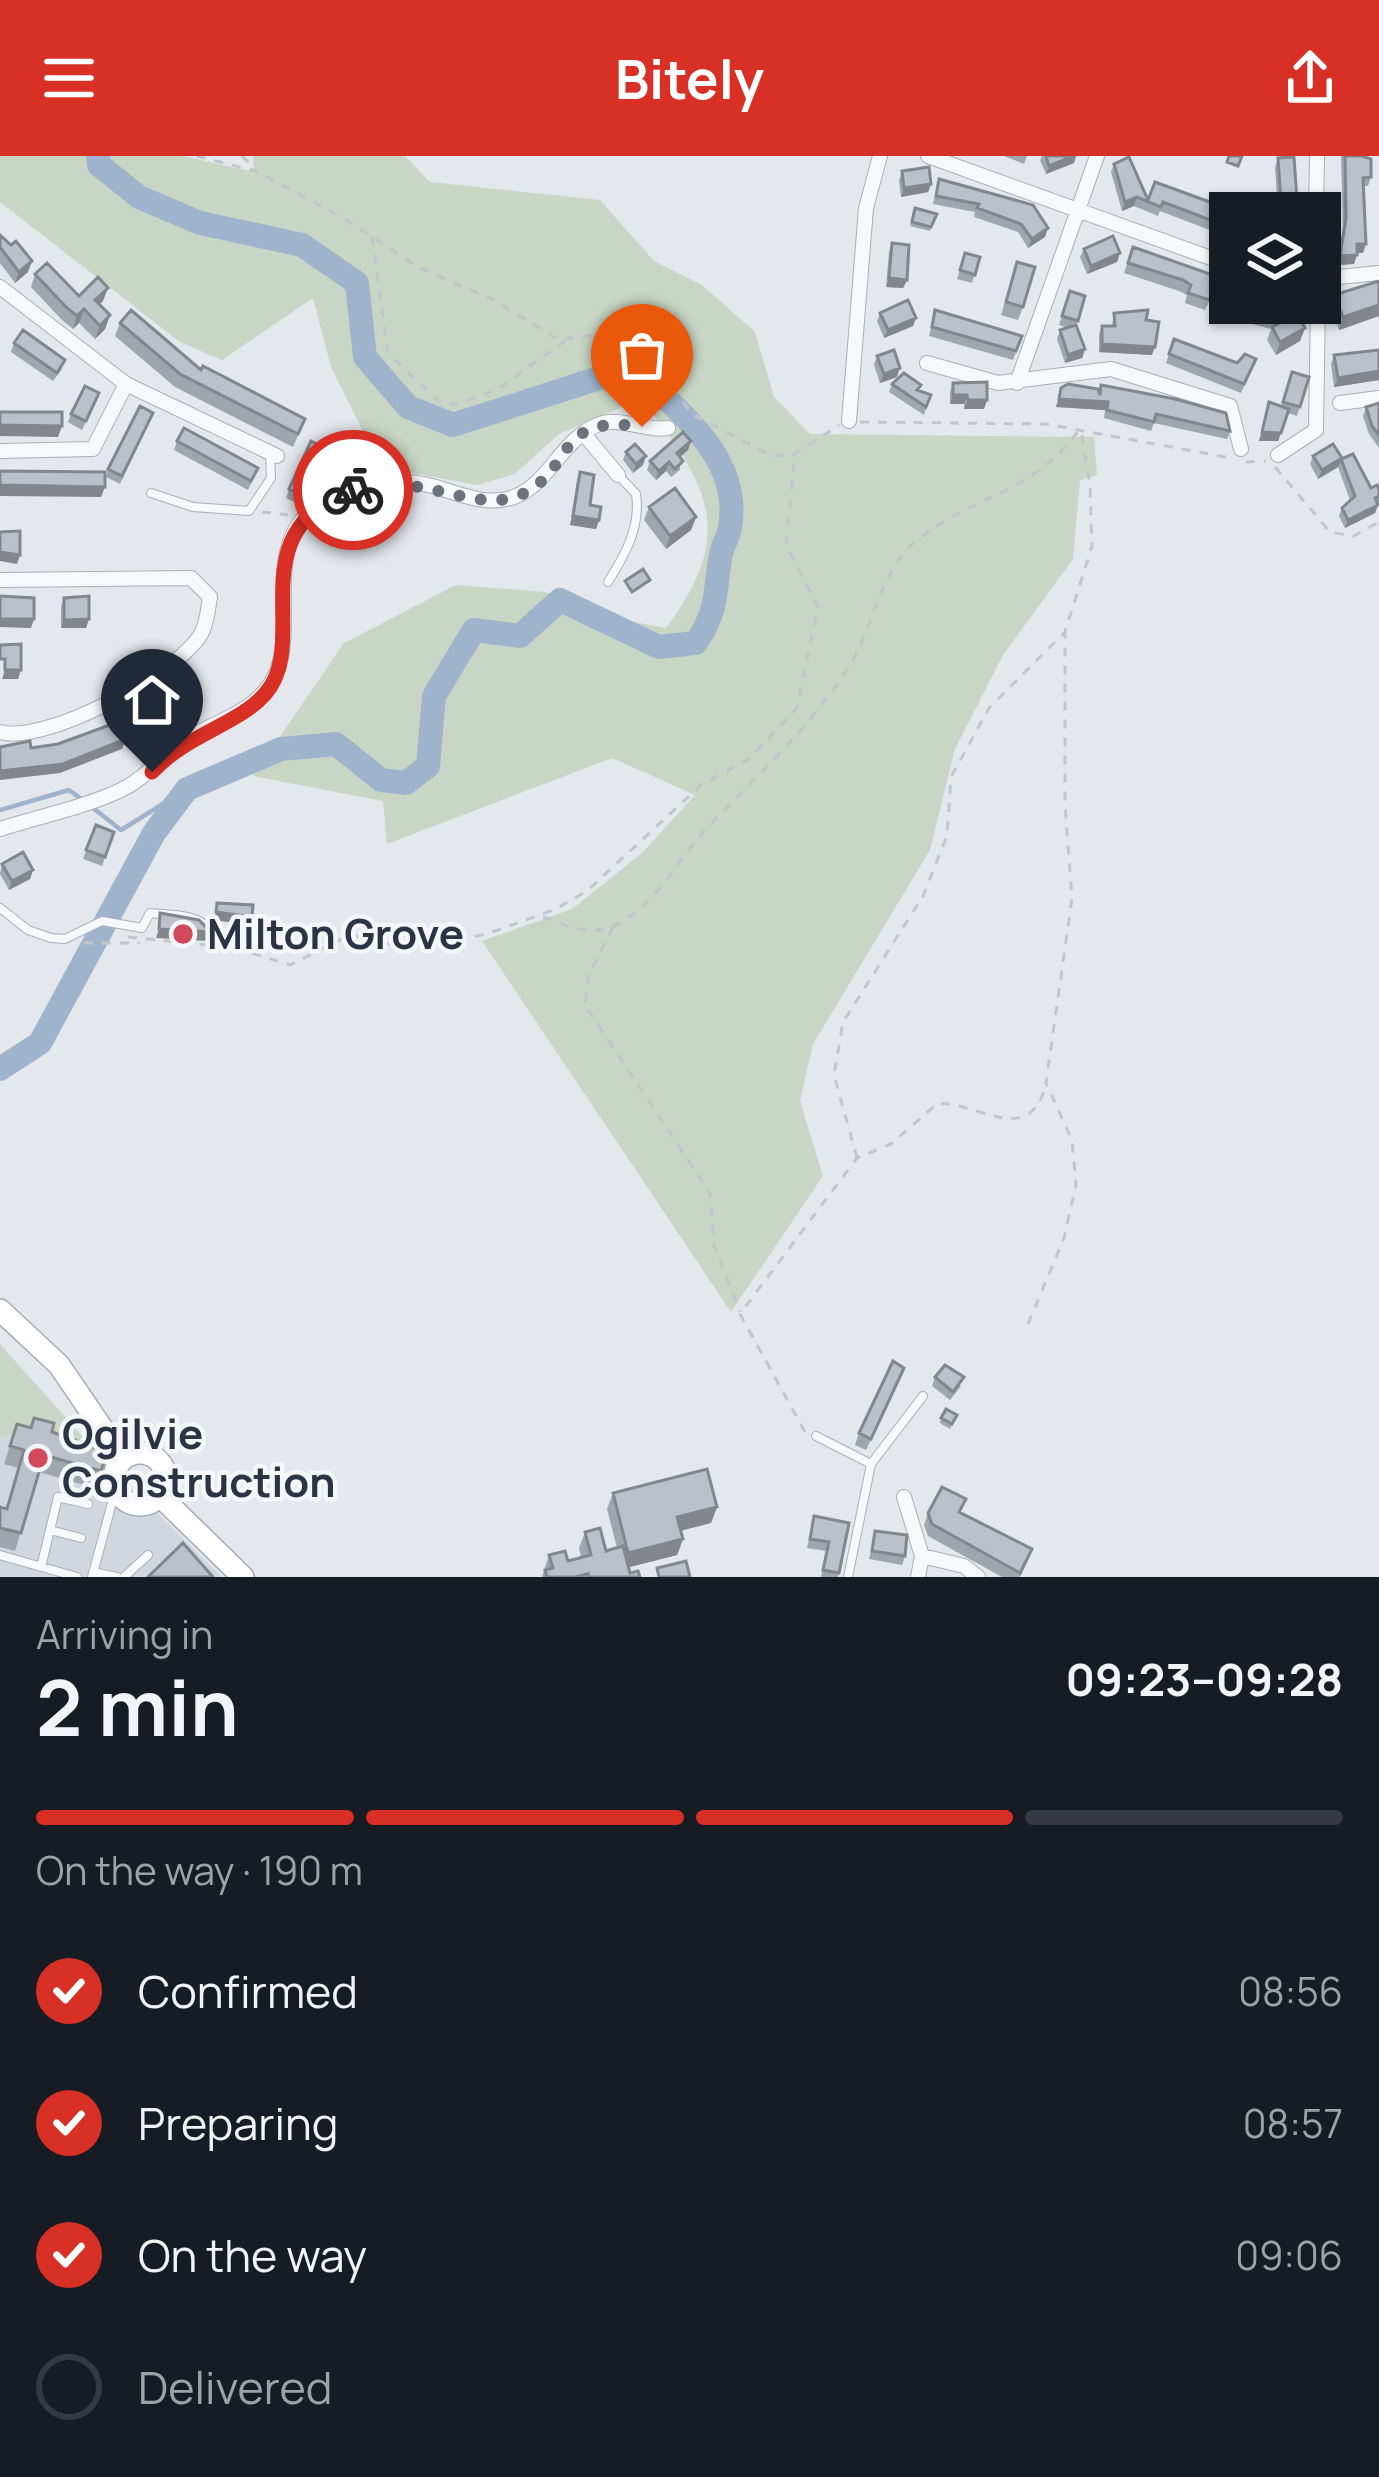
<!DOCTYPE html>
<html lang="en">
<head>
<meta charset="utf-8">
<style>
	body { margin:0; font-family:Manrope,sans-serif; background:#242831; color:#f1f3f6; height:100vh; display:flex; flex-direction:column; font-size:45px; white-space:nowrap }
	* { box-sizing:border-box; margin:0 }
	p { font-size:39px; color:#9ea1a6 }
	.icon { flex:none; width:66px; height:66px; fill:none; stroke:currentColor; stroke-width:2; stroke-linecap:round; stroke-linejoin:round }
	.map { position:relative; height:1421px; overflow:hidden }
	.panel { display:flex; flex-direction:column; background:#171b24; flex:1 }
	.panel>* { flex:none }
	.controls { position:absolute; left:1209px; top:36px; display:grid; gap:24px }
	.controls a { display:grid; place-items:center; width:132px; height:132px; border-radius:0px; background:#171b24; box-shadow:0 3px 9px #0004; font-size:60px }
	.pin { position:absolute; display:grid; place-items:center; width:102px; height:102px; color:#fff; margin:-123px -51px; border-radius:50% 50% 50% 0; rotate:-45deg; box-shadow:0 0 12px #0007 }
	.pin .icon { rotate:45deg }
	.courier { position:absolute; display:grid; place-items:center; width:120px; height:120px; margin:-60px; border:9px solid #d93025; border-radius:50%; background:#fff; color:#222; box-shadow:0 3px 15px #0007 }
	.summary em { font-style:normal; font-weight:700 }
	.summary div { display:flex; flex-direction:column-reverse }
	.summary { display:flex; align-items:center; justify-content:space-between; height:204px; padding:0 36px }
	h1 { font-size:78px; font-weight:700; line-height:90px }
	.bar { display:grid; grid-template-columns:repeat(4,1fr); gap:18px 12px; align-content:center; height:144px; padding:0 36px }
	.bar i { height:15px; border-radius:9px; background:#363941 }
	.bar .on { background:#d93025 }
	.bar p { grid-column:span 4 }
	ol { padding:0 36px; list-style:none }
	li { display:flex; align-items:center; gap:36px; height:132px }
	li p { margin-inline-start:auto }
	li .icon { padding:12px; border-radius:50%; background:#d93025; color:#fff; stroke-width:4 }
	li:last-child { color:#9ea1a6 }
	li i { width:66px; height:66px; border:6px solid #363941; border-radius:50% }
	header { display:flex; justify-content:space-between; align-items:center; height:156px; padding:0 36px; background:#d93025; color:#fff; font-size:54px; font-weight:700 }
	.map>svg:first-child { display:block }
	.built { fill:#d2d6de }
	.green { fill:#c9d6c5 }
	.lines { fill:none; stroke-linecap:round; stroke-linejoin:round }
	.stream { stroke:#9fb4cc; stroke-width:4.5 }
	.river { stroke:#9fb4cc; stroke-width:24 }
	.service-casing { stroke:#a9aeb7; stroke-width:10 }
	.minor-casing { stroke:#a9aeb7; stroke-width:16 }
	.primary-casing { stroke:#a3abb8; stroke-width:24 }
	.path { stroke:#c2c5cb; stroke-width:3; stroke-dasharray:9 9; stroke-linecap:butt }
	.service { stroke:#f7f8fa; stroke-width:8 }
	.minor { stroke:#f7f8fa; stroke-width:14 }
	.primary { stroke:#fff; stroke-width:21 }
	.wall { fill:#a1a5ae }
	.shaded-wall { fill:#83868d }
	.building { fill:#bbc0ca; stroke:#83868d; stroke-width:3 }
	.done { stroke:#6c737f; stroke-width:12; stroke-dasharray:0 21.6 }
	.route { stroke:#d93025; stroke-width:15 }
	.poi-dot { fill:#d1495b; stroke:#f4f6f9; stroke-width:4.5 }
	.labels { text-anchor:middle; stroke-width:9; stroke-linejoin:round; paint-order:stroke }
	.poi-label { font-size:42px; font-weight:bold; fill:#2b3445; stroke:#f4f6f9; text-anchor:start }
</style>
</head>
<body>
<header><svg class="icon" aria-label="menu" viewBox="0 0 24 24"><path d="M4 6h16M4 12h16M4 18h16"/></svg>Bitely<svg class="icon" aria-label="share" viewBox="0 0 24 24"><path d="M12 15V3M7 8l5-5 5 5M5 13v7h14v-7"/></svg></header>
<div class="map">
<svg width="1379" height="1421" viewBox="0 0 1379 1421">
	<rect width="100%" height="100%" fill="#e4e7ec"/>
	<path class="built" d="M30,1274L99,1299L222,1421H0V1283Z"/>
	<path class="green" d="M0,0H183L254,16L253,0H405L430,26L600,44L654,105L702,129L755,176L774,241L810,278L1094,281L1097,319L1080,324L1073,403L1003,499L955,593L930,694L813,888L800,945L823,1020L731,1156L482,785L572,753L641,698L695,639L612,602L387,688L383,645L253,620L344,487L456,429L545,436L602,460L666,472C738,376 708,327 641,243L559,278L515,318L477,329L381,311L331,211L313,142L222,204L180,186L0,46Z
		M0,1188L99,1299L30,1274L0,1283Z"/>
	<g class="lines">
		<path class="stream" d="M93,652L121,674L187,633
			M0,654L69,634L84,645"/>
		<path class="river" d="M0,913L40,887L154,677L187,633L281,593L336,588L381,624L406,627L428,610L434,540L474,474L520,480L560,444L659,491L696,487C719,452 714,437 721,398C723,389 729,380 730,371C742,303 680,256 637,216H618L453,269L408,251L365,201L357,127L302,89L200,67L139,41L99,9L98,0"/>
		<defs>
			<path id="service" d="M151,337L193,351L249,355L271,322L270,297
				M608,426C625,399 641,371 636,338L619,320
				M0,752L28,774L51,782L65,783L102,765L142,772L150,757C184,760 205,757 222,790
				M816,1280L871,1308L848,1421
				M871,1308L923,1240
				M50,1374L81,1382
				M0,1399L77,1421
				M41,1411L58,1341L88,1348
				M93,1416L117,1421
				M92,1421L116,1332
				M124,1421L148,1399"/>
			<path id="minor" d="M928,0L1230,109
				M1316,57L1317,0
				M1320,123L1379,117
				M0,131L126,228L277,300
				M927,207L998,227L1111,213L1230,250L1241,293
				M1017,227L1097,0
				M1340,247L1379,242
				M849,265L866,52L880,0
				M583,277L618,319
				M0,295L93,293L126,228
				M1278,299L1316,274L1318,147
				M0,424L191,422L210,441C208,453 207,468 201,478C177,518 45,589 0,576
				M0,673C40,660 83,652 121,634C145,623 157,604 178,589C212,564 260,558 277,515C296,466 263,390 315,351C345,329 392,320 428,329C454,335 479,349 507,343C547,334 559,285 597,269C619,259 645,276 668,272
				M904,1341L922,1400L918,1421
				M922,1400L964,1410L978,1421"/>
			<path id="primary" d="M0,1154L59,1209L123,1303
				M114 1323a26 26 0 1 1 52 0a26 26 0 1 1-52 0Z
				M160,1340L243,1421"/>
		</defs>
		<use href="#service" class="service-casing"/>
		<use href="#minor" class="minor-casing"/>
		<use href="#primary" class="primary-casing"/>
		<path class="path" d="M197,0L256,15L345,63L418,111L492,143L559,184L598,178L665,222L692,258L772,300L795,298L839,269
			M242,0L255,13
			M372,81L388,197L438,245L456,249L498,233L565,185
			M860,266L1046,268L1231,302
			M1246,306L1266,305
			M1275,311L1330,376L1354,380L1379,366
			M262,356L288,359
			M543,761C567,769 588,781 613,770C655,753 677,703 707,672C756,621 807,574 847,514C873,475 878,417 915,386C971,339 1031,340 1079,274
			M613,771L588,821L585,849L710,1037L714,1089L740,1156
			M128,781L207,789
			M84,787H140
			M235,792L290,809L350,779L408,792L487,778L556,753L587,735L701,629L749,603L797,552L818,450L786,389L795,299
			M857,1002L834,919L843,866L923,740L947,680L951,621L989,552L1065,476L1092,390L1090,330L1081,274
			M1028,1168L1064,1082L1076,1029L1072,984L1046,927L1072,742L1065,649V478
			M805,1276L740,1158L857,1002L891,988L938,947C982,948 1029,991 1046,929"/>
		<use href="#service" class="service"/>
		<use href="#minor" class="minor"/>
		<use href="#primary" class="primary"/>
	</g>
	<path class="wall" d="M1004,0H1027L1024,8Z
		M1042,0H1076L1074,7L1046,18L1040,4Z
		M1341,0H1362L1371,21L1368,30H1363V97H1357L1354,108L1337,109L1343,71Z
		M1278,2L1297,44L1294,53L1278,54L1275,11Z
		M1114,8L1148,44L1230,57V87L1219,83L1220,78L1160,55L1158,60L1134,50L1122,55L1111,16Z
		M902,15L931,28L928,36L901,41L899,24Z
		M939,23L1045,81L1028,92L1018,76L974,61L975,56L933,48Z
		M915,52L937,58L930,75L910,70Z
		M0,79L28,116L15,127L0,107Z
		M892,87L907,124L903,132L886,131L889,96Z
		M1133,91L1230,125V147H1254L1249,161L1209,146L1205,154L1185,147L1187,139L1179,135L1124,117Z
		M1084,93L1120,97L1117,106L1087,118L1080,101Z
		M965,97L980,101L972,127L957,123Z
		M1017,106L1023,151L1018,164L1001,159Z
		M35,118L79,140L103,145L99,149L110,159L105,173L95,183L79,167L73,173L62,164L31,131Z
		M1379,125V160L1339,174L1330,151L1334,139Z
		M1070,135L1085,140L1076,169L1085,193L1082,202L1065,207L1057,183L1060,174L1068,172L1059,169Z
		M1271,147L1305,172L1300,185L1276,199L1267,184L1271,173L1252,168L1256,155Z
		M935,154L1022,180L1013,204L929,180Z
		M880,157L916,162L913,170L884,182L877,165Z
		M1114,157L1146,164L1152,199L1099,196V178L1102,170H1112Z
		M120,167L201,214L305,263L293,291L175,231L115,180Z
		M1174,183L1237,207L1256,203L1241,237L1166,207Z
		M14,187L62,213L53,225L11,196Z
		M1379,194V224L1334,231L1331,208L1334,199Z
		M877,200L897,221L880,227L874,209Z
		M1292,216L1309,221L1297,260L1288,257L1278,285H1259L1269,246L1281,250Z
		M953,227L987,244L984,253H964V248H950V236Z
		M892,228L921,229L919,235L931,239L924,259L889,236Z
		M1101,229L1230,275L1227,283L1154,267L1151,275L1104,262L1105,254L1056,251L1061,232L1099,234Z
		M99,237L82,274L68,266L71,258Z
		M1379,247V292L1369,278L1363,260L1366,251Z
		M153,257L120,328L106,321L108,313Z
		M177,285L258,312L248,334L174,294Z
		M691,285L688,294L680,301V314L671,321L666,315L656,324L647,314L650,305Z
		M626,296L643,309L633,317L623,304Z
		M1313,300L1342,302L1371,332L1379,334V345L1375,357L1345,372L1339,360L1342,352L1350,344L1338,311L1318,323L1310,308Z
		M322,302L301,349L286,342L289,333Z
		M580,316L590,349L599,364L596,373L570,369L577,325Z
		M649,351L696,361L691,374L666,393L644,364Z
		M64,442L89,463L86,472H61V451Z
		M96,669L114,676L102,710L83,703Z
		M2,708L33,714L30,723L9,734L0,718Z
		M935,1221L961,1230L950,1244L932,1230Z
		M900,1223L866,1294L855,1289L859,1277Z
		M957,1259L950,1273L940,1267L941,1262Z
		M17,1268L52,1276L101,1315L95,1332L39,1316L15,1395L0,1391V1351L6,1353L18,1312L4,1308Z
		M613,1337L717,1351L711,1367L680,1375L683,1383L677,1399L628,1411L630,1417L640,1421H542L549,1399L568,1405L581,1401L579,1392L585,1376L606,1395L617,1392L607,1353Z
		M928,1357H960L1028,1405L1020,1421H1002L928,1380L924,1369Z
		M814,1360L849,1367L838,1421H821L826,1395L807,1392Z
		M875,1375L905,1400L902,1409L869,1403Z"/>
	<path class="shaded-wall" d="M1073,0H1076L1074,7L1046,18L1049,10Z
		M931,28L928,36L901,41L904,32Z
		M1137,41L1134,50L1122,55L1125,46Z
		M1297,44L1294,53L1278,54L1281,45Z
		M1048,72L1045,81L1028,92L1032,83Z
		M1357,88H1366L1363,97H1354Z
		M1120,97L1117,106L1087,118L1091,110Z
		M1357,99L1354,108L1337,109L1340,100Z
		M32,105L28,116L15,127L19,116Z
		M889,122L907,124L903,132L886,131Z
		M108,132L103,145L90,157L95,144Z
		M1379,149V160L1339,174L1343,161Z
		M84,153L79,167L73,173L77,160Z
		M110,159L105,173L95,183L100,170Z
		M916,162L913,170L884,182L888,174Z
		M1305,172L1300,185L1276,199L1280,186Z
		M1102,188L1155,191L1152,199L1099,196Z
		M1085,193L1082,202L1065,207L1068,199Z
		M900,212L897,221L880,227L884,218Z
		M1379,215V224L1334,231L1338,222Z
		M953,239H967L964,248H950Z
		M1059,243L1108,246L1105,254L1056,251Z
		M968,244H987L984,253H964Z
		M0,269L62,270L58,281L0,280Z
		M1262,276L1281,277L1278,285H1259Z
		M691,285L688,294L674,306L677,297Z
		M646,300L643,309L633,317L636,308Z
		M1342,302L1338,311L1318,323L1322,314Z
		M669,306L666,315L656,324L659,315Z
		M0,329L105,331L101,341L0,340Z
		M1378,349L1375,357L1345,372L1348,364Z
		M573,360L599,364L596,373L570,369Z
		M696,361L691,374L666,393L670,380Z
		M0,396L20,399L17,408L0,405Z
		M0,463H34L31,472L0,471Z
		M89,463L86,472H61L64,464Z
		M5,514H21L18,523H2Z
		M126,583L122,593L60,617L0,624V615Z
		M33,714L30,723L9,734L12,725Z
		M216,756L252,761L249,769L213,764Z
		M159,773L211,776L208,785L156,782Z
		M717,1351L711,1367L671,1377L677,1361Z
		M683,1383L677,1399L622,1413L628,1397Z"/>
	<path class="building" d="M1046,0H1073L1049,10Z
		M1229,0H1242L1238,10L1227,6Z
		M1345,0H1362L1371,3V21L1363,22L1366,88H1357V99L1340,100L1346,62Z
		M1129,1L1148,44L1155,26L1240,57H1230V77L1222,74L1224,69L1163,46L1161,51L1137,41L1125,46L1114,8Z
		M1294,1L1297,44L1281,45L1278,2Z
		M929,11L931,28L904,32L902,15Z
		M939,23L1033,49L1048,72L1032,83L1021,68L977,52L979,48L936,40Z
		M915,52L937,58L931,71L912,66Z
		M0,79L11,89L16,85L32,105L19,116L0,91Z
		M1113,80L1120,97L1091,110L1084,93Z
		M892,87L909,89L907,124L889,122Z
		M1133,91L1230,125V142L1213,136L1209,144L1188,137L1191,129L1183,124L1128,107Z
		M965,97L980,101L975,119L960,114Z
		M1017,106L1035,111L1023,151L1006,146Z
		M47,107L79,140L98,121L108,132L95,144L110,159L100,170L84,153L77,160L66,151L35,118Z
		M1379,125V149L1343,161L1334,139Z
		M1070,135L1085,140L1078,165L1062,160Z
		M908,144L916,162L888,174L880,157Z
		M1271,147H1291L1305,172L1280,186L1272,171L1285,164L1256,155Z
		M131,154L201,214L203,210L305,263L298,278L180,218L120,167Z
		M935,154L1022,180L1016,195L932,171Z
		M1148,154L1146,164L1159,166L1155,191L1102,188V170H1115L1114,157Z
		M1076,169L1085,193L1068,199L1060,174Z
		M23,174L65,204L57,217L14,187Z
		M1174,183L1237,207L1245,198L1256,203L1244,228L1169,198Z
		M894,194L900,212L884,218L877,200Z
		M1379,194V215L1338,222L1334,199Z
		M1292,216L1309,221L1300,251L1283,246Z
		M904,217L921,229L917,234L931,239L926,251L892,228Z
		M987,226V244H968L967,239H953V227Z
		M1068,228L1098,233L1100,239L1101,229L1175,243L1226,257L1230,275L1156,258L1154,266L1107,254L1108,246L1059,243L1061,232Z
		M85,230L99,237L86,265L71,258Z
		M1269,246L1289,253L1281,277L1262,276Z
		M1379,247V279L1372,270L1366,251Z
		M140,250L153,257L122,320L108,313Z
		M0,256H62V270L0,269Z
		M184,272L258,312L251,325L177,285Z
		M683,276L691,285L677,297L683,305L675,313L669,306L659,315L650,305Z
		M311,285L326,293L304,341L289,333Z
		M635,288L646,300L636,308L626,296Z
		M1333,288L1342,302L1322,314L1313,300Z
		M1353,298L1371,332L1377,329L1379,334V340L1375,342L1378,349L1348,364L1342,352L1355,340L1341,303Z
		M0,315L105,316V331L0,329Z
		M580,316L594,319L590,349L601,351L599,364L573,360Z
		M675,332L696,361L670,380L649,351Z
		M20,375V399L0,396V376Z
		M643,413L650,424L632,436L625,425Z
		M0,440L34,442V463H0Z
		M89,440V463L64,464V442Z
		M21,488V514H5V503H0V489Z
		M118,566L126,583L63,608L0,615V591L30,585L31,592L58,588Z
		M96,669L114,676L105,701L86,694Z
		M23,696L33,714L12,725L2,708Z
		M217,747L253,749L252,761L216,756Z
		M160,757L199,764L211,776L159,773Z
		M893,1205L904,1212L871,1283L859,1277Z
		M945,1209L964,1221L953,1236L935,1221Z
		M946,1253L957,1259L952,1268L941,1262Z
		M34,1262L54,1267L52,1276L107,1296L101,1315L44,1299L21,1377L0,1372V1351L7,1353L24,1294L10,1290L17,1268L31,1272Z
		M707,1313L717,1351L677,1361L683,1383L628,1397L613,1337Z
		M942,1331L966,1343L959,1356L1032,1393L1020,1417L932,1368L928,1357Z
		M814,1360L849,1367L839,1417L823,1414L829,1386L810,1383Z
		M600,1372L606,1395L623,1390L630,1417L638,1415L640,1421H588V1418L575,1421H547L545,1414L553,1412L549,1399L565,1395L568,1405L591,1399L585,1376Z
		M875,1375L907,1379L905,1400L872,1395Z
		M183,1387L213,1421H148Z
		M686,1405L690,1421H659L657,1412Z"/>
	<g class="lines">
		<path class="done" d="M353,334C419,313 473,359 520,339C575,316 553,256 642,271"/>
		<path class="route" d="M152,616C187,578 239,568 265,538C313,484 235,376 353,334"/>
	</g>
	<g class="poi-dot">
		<circle cx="183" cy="778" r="12"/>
		<circle cx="38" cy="1302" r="12"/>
	</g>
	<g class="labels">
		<g class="poi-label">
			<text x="207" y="793">Milton Grove</text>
			<text x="62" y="1293">Ogilvie<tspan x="62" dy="48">Construction</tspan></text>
		</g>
	</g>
</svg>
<div class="controls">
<a><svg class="icon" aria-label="layers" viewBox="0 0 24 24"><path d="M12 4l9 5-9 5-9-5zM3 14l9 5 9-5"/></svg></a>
</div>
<div class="pin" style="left:642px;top:271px;background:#ea580c"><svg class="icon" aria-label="bag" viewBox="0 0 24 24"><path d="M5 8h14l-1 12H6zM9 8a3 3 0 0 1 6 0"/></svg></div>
<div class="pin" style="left:152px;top:616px;background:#1f2937"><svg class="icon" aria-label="home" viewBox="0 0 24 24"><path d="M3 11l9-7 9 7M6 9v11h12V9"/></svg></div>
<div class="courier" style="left:353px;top:334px"><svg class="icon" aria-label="bike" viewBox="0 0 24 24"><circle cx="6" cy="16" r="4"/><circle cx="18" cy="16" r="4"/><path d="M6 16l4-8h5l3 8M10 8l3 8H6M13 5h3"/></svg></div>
</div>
<section class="panel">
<div class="summary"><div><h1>2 min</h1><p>Arriving in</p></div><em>09:23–09:28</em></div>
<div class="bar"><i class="on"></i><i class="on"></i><i class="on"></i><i></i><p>On the way · 190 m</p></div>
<ol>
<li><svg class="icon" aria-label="check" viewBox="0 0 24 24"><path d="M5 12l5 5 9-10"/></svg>Confirmed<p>08:56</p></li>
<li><svg class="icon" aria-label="check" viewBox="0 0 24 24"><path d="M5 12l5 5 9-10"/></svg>Preparing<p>08:57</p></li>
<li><svg class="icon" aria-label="check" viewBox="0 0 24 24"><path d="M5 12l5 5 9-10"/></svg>On the way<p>09:06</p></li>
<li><i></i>Delivered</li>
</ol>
</section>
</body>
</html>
